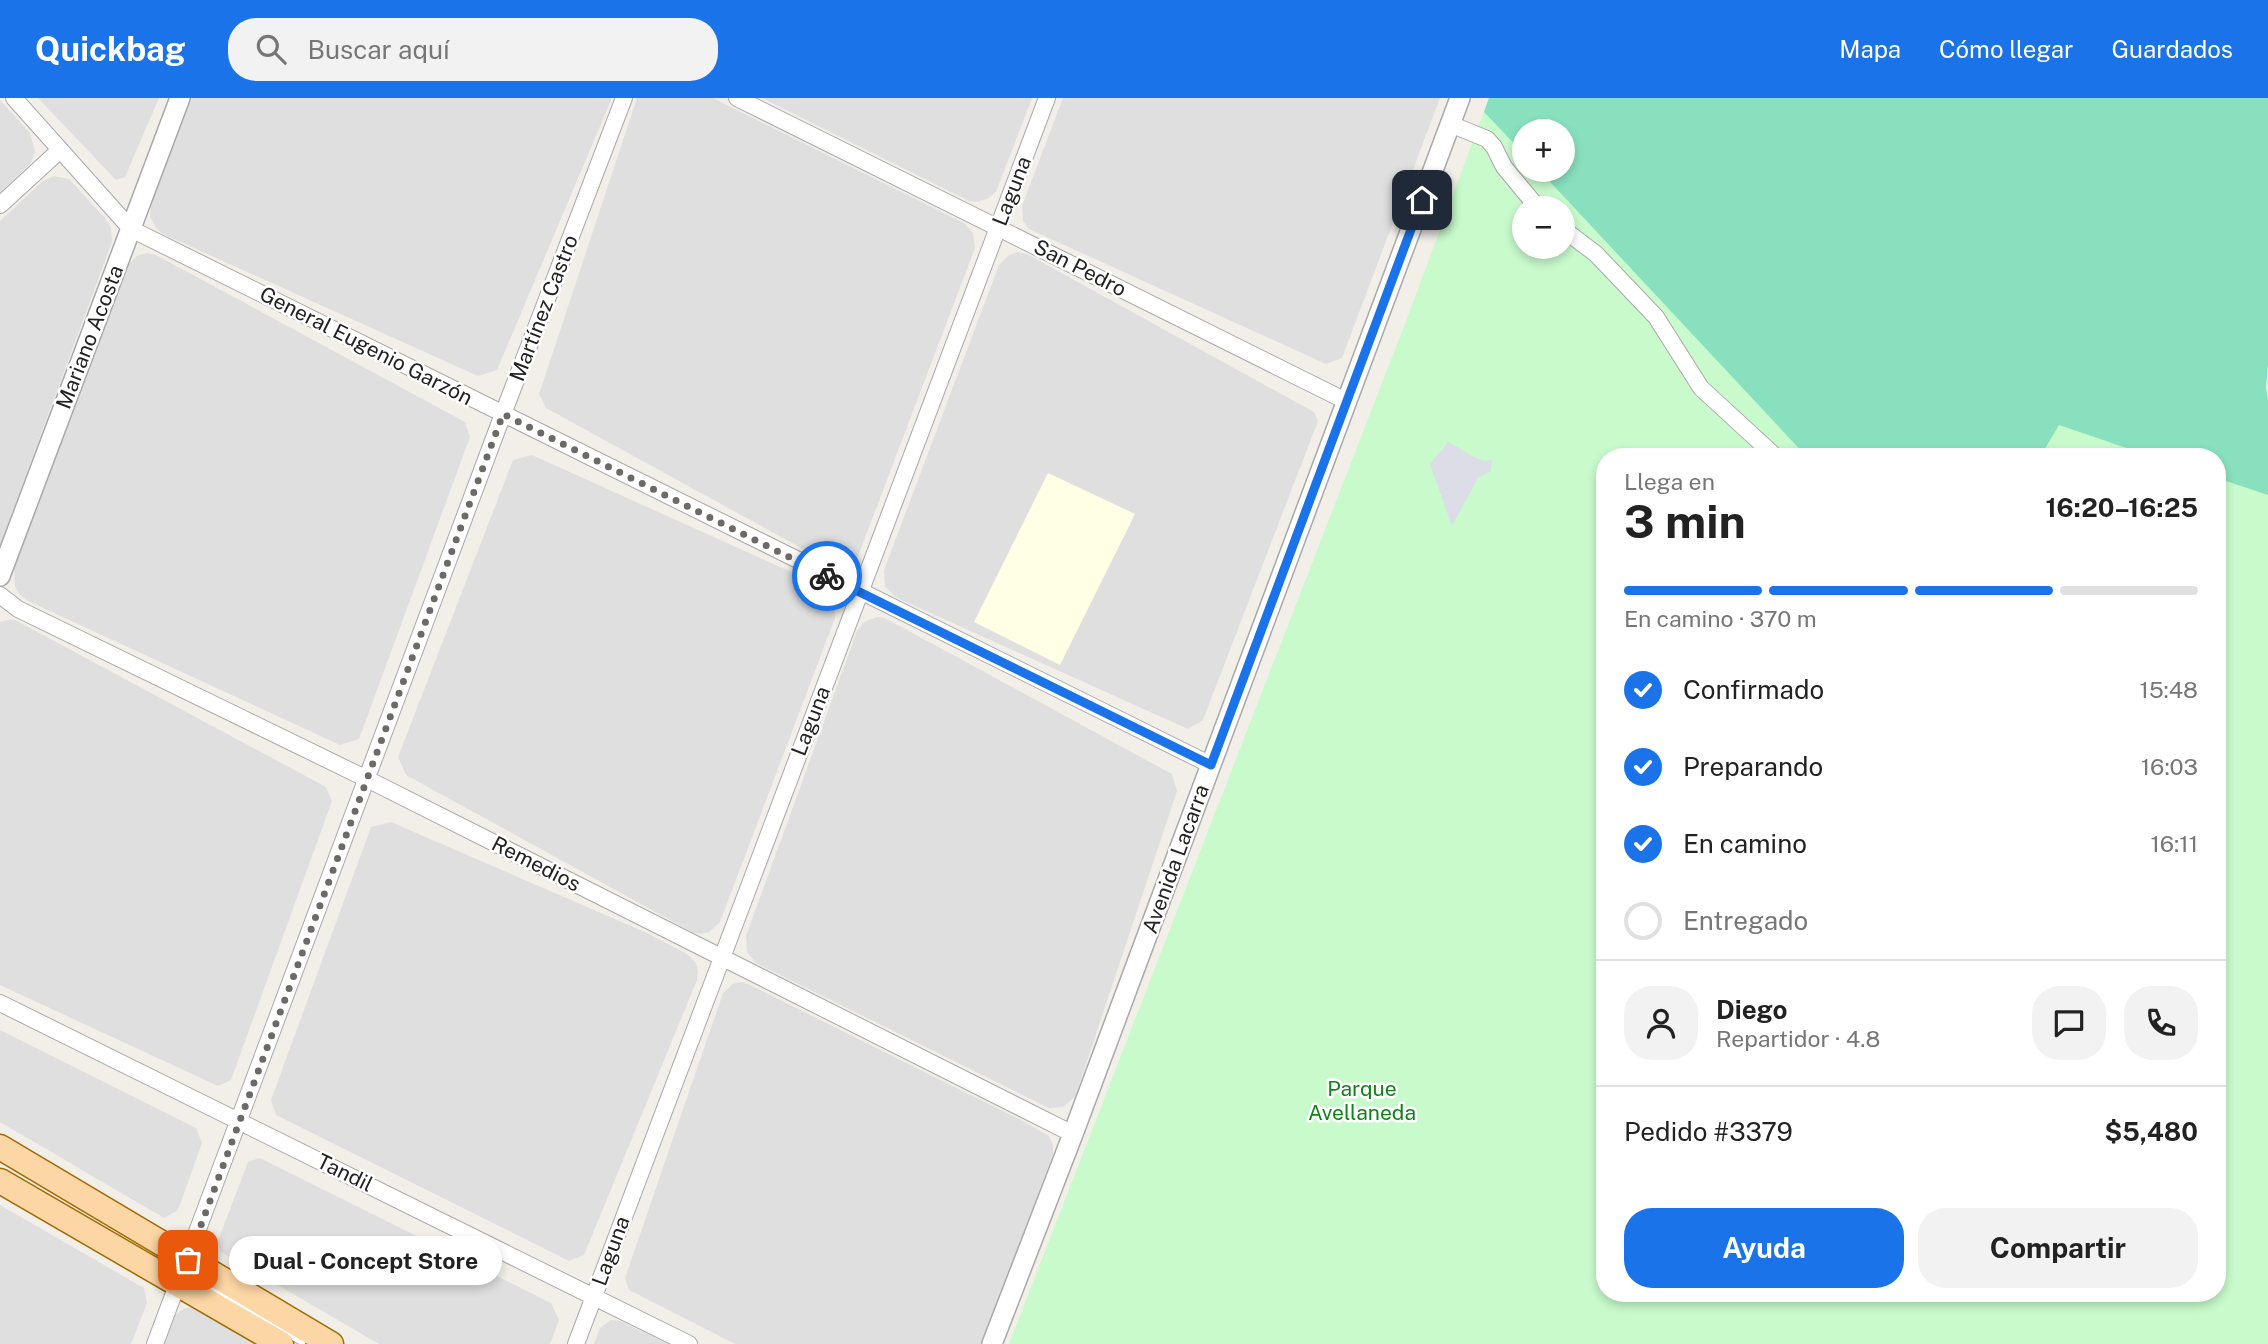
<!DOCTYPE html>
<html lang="es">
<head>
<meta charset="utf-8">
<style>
	body { margin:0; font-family:"Public Sans",sans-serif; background:#f2f2f2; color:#222; height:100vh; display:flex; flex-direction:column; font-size:26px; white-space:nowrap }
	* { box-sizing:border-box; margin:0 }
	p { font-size:23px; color:#767676 }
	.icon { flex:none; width:38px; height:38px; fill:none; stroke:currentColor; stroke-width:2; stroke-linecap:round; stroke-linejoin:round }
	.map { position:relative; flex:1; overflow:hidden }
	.drawer { position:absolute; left:1596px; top:350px; width:630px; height:854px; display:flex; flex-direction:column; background:#fff; border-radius:28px; box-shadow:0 4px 10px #0003 }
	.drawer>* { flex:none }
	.buttons { position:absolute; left:1512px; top:21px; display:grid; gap:14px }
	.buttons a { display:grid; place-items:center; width:63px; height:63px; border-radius:50%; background:#fff; box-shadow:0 4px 10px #0003; font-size:35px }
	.pin { position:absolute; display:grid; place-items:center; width:60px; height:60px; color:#fff; margin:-30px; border-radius:14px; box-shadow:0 4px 10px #0006 }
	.courier { position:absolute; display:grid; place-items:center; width:70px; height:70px; margin:-35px; border:5px solid #1a73e8; border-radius:50%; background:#fff; color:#222; box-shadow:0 2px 9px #0007 }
	.bubble { position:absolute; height:49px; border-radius:24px; background:#fff; box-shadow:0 4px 10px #0003; font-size:23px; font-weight:700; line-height:49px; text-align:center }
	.head em { font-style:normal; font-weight:700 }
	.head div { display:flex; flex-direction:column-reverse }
	.head { display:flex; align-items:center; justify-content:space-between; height:119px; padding:0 28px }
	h1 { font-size:46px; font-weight:700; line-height:52px }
	.bar { display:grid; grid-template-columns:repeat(4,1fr); gap:10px 7px; align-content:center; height:84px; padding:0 28px }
	.bar i { height:9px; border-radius:5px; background:#e0e0e0 }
	.bar .selected { background:#1a73e8 }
	.bar p { grid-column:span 4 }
	.line { display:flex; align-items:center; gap:18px; padding:0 28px; border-top:2px solid #e0e0e0 }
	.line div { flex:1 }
	.round { display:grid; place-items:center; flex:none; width:74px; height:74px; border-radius:28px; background:#f2f2f2 }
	ol { padding:0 28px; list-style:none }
	li { display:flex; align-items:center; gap:21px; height:77px }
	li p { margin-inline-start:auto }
	li .icon { padding:7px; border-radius:50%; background:#1a73e8; color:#fff; stroke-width:4 }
	li:last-child { color:#767676 }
	li i { width:38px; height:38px; border:4px solid #e0e0e0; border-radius:50% }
	.button { display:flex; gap:14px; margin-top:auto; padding:14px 28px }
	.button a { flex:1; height:80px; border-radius:28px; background:#1a73e8; color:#fff; font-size:28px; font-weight:700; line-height:80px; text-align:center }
	.button a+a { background:#f2f2f2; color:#222 }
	header { display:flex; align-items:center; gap:42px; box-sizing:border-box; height:98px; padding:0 35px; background:#1a73e8; color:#fff }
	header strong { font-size:33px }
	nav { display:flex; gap:38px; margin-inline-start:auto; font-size:24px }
	.search { width:490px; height:63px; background:#f2f2f2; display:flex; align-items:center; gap:18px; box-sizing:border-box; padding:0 24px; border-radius:28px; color:#767676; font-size:26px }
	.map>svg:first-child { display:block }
	.residential { fill:#e0dfdf }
	.education { fill:#ffffe5 }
	.park { fill:#c8facc; fill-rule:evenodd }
	.pitch { fill:#88e0be }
	.plaza { fill:#dddde8 }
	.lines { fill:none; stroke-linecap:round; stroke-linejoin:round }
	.service-casing { stroke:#a9a9a9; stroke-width:10 }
	.minor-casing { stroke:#a9a9a9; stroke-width:18 }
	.tertiary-casing { stroke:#a9a9a9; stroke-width:22 }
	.primary-casing { stroke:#a06b00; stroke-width:27 }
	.service { stroke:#fff; stroke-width:8 }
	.minor { stroke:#fff; stroke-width:16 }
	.tertiary { stroke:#fff; stroke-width:19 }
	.primary { stroke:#fcd6a4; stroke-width:24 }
	.done { stroke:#6b6a68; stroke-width:7; stroke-dasharray:0 12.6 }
	.route { stroke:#1a73e8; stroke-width:9 }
	.labels { text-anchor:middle; stroke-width:5; stroke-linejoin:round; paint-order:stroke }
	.street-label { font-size:21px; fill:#222; stroke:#fff }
	.park-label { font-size:21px; fill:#0c8416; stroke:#fff }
</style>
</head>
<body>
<header>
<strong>Quickbag</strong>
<div class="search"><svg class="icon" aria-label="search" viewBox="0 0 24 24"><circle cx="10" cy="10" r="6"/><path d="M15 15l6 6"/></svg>Buscar aquí</div>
<nav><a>Mapa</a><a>Cómo llegar</a><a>Guardados</a></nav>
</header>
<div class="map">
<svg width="2268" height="1246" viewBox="0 0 2268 1246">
	<rect width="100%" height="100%" fill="#f2efe9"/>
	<path class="residential" d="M38,0H159L125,79L116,82Z
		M192,0H612L497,272L478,278L163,136L156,130L150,119L151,107Z
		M637,0H713L964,125L973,135L975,150L857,461L850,466L834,468L546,310L539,296Z
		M762,0H1032L996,94L987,101L976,104L969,103Z
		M1063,0H1440L1342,260L1326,266L1029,131L1023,123L1022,108Z
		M0,2L30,35L35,53L31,65L0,94Z
		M54,78L69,81L105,120L111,130L112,144L0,447V123L43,83Z
		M1018,154L1027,156L1314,314L1318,323L1203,622L1188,631L895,499L885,488L884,472L999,167L1009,157Z
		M146,155L156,157L465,324L470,339L359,641L340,647L28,503L20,497L15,489L14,471L128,167L137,158Z
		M532,357L809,482L824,489L834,502L835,520L720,824L709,834L701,836L692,834L406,677L398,659L513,362Z
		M877,519L885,520L1172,676L1177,693L1075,999L1063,1009L1049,1010L756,865L747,854L746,838L857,533L864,524Z
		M11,521L17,523L326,689L332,703L231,982L218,988L0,887V524Z
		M391,724L647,835L687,856L696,865L698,872L697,882L584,1157L569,1163L276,1017L271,1002L371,729Z
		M742,884L750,887L1021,1022L1049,1038L1053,1047V1056L981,1246H735L629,1192L625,1180L723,895L733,886Z
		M0,932L196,1030L202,1045L178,1112L164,1120L0,1024Z
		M260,1060L551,1205L559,1222L550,1246H379L221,1154L217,1145L248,1064Z
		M0,1107L144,1190L147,1205L131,1246H0Z
		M197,1209L269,1246H164L175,1217L185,1210Z
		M611,1222L620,1223L668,1246H594L600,1230Z"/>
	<path class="education" d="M1048,375L1135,416L1060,567L974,524Z"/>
	<path class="park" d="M1489,0H2268V266L2266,290L2268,302V1246H1009L1406,223ZM1524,33H1563V72H1524ZM1524,110H1563V149H1524ZM1605,359H2217V1195H1605Z"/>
	<path class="pitch" d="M1489,0H2268V266L2266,290L2268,302V397L2217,380V359H2153L2059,327L2040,359H1807L1539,72H1563V33H1524V56L1484,14Z"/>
	<path class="plaza" d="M1448,344L1476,360L1485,363L1492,362L1491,373L1478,380L1452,428L1430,366Z"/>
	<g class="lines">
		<defs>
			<path id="service" d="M179,1173L302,1243"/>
			<path id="minor" d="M14,0L131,131L1211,667
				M737,0L1348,304
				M1450,26L1487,41L1494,49L1504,69L1538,110
				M0,107L60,52
				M1563,131L1596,156L1656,219L1701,290L1776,359
				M0,497L18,511L367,681L1073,1036
				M0,905L689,1246
				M155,1246L503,316L624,0
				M576,1246L1047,0"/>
			<path id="tertiary" d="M0,478L180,0
				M992,1246L1073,1036L1460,0"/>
			<path id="primary" d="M0,1049L331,1246
				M0,1083L281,1246"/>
		</defs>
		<use href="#service" class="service-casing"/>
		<use href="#minor" class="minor-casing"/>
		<use href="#tertiary" class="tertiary-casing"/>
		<use href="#primary" class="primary-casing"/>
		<use href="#service" class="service"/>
		<use href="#minor" class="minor"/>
		<use href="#tertiary" class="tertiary"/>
		<use href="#primary" class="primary"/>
	</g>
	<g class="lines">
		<path class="done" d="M188,1162L503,316L827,478"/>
		<path class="route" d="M827,478L1211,667L1422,102"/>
	</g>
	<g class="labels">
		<g class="street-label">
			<text transform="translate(1012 93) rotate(-69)" y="7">Laguna</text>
			<text transform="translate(1080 170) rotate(27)" y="7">San Pedro</text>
			<text transform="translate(544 210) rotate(-69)" y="7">Martínez Castro</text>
			<text transform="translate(90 239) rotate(-69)" y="7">Mariano Acosta</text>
			<text transform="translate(366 248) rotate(27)" y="7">General Eugenio Garzón</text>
			<text transform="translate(811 623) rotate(-69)" y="7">Laguna</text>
			<text transform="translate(1176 761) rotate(-70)" y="7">Avenida Lacarra</text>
			<text transform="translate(536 766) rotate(27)" y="7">Remedios</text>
			<text transform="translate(345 1075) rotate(26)" y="7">Tandil</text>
			<text transform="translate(611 1153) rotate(-70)" y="7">Laguna</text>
		</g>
		<g class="park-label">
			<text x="1362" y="998">Parque<tspan x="1362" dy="24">Avellaneda</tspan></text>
		</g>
	</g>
</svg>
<div class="buttons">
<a>+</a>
<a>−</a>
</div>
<div class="pin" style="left:188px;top:1162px;background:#ea580c"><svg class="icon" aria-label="bag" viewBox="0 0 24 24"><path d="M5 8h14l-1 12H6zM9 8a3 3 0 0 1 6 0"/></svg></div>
<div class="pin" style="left:1422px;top:102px;background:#1f2937"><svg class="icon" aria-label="home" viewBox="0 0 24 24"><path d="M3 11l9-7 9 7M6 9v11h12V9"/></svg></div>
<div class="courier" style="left:827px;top:478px"><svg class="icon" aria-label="bike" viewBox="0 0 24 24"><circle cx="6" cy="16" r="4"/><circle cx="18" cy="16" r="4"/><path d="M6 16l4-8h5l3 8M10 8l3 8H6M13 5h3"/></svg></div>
<div class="bubble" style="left:229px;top:1138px;width:273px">Dual - Concept Store</div>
<section class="drawer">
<div class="head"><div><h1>3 min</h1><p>Llega en</p></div><em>16:20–16:25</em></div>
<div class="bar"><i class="selected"></i><i class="selected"></i><i class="selected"></i><i></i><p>En camino · 370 m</p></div>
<ol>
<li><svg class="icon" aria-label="check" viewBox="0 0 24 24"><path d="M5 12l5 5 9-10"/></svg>Confirmado<p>15:48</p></li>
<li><svg class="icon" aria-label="check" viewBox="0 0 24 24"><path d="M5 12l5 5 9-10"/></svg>Preparando<p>16:03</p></li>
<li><svg class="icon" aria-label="check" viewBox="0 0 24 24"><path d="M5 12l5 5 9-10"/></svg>En camino<p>16:11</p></li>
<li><i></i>Entregado</li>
</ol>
<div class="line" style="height:126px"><a class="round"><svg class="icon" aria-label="person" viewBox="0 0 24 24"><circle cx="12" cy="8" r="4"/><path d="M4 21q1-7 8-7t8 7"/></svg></a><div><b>Diego</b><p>Repartidor · 4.8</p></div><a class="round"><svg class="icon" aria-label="chat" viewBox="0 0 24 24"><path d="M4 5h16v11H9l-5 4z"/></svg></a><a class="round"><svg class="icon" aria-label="phone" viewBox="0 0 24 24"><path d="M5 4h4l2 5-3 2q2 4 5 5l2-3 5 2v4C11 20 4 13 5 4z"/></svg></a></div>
<div class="line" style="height:91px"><div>Pedido #3379</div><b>$5,480</b></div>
<div class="button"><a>Ayuda</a><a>Compartir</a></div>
</section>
</div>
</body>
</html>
